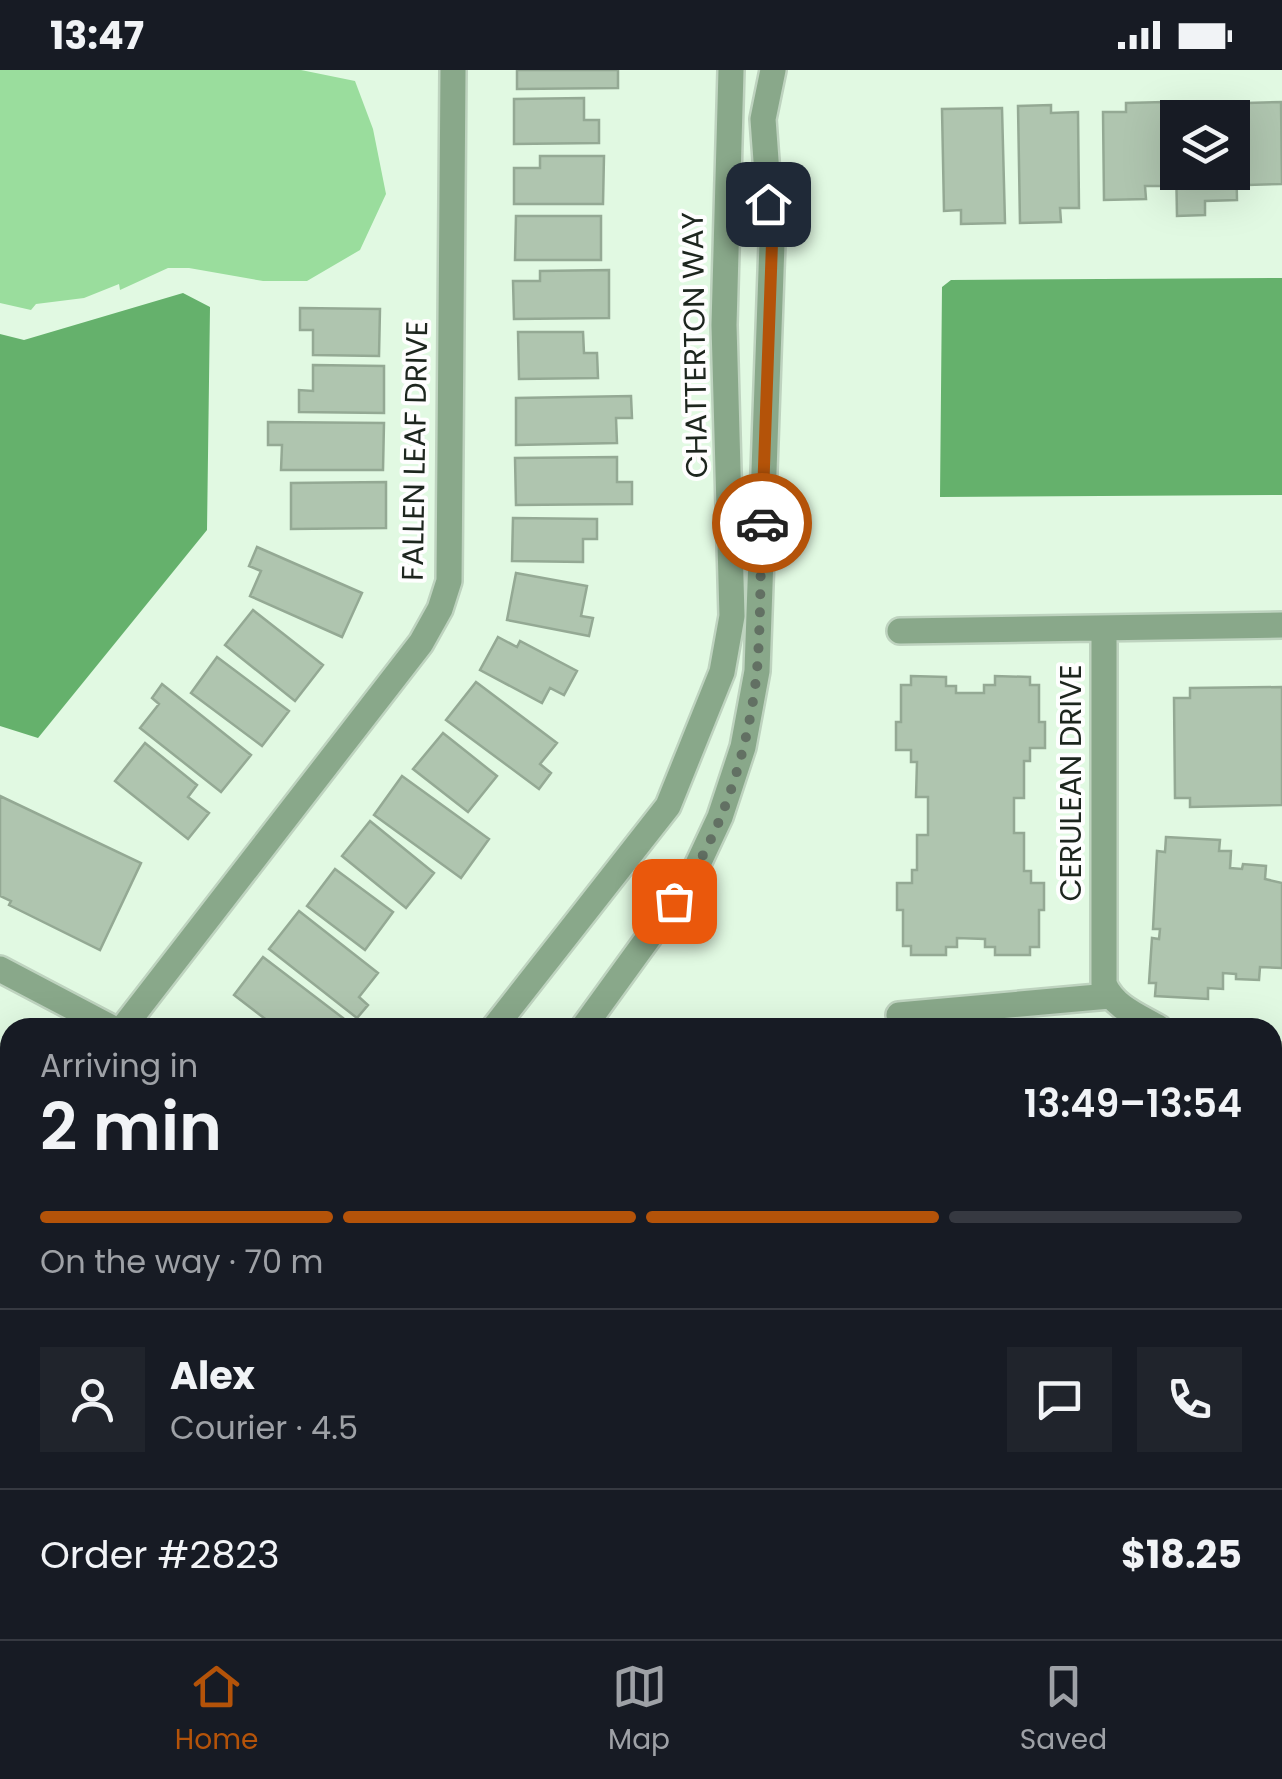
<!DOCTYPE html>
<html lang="en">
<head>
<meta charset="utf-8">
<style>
	body { margin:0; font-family:Poppins,sans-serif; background:#20242c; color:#f1f3f6; height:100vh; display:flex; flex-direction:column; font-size:38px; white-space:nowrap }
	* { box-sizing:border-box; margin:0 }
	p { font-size:32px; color:#9ea1a6 }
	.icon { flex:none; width:55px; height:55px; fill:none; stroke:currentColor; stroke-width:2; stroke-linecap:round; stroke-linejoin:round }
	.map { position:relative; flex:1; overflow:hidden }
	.side { position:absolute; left:0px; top:948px; width:1282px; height:622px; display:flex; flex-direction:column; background:#171b24; border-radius:30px 30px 0 0; box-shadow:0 10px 40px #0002 }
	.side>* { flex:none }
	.buttons { position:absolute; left:1160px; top:30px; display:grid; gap:20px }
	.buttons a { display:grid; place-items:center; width:90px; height:90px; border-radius:0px; background:#171b24; box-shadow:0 10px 40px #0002; font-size:50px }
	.pin { position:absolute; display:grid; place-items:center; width:85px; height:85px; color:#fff; margin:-42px; border-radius:20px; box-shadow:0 5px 15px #0006 }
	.courier { position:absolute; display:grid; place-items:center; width:100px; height:100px; margin:-50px; border:8px solid #b45309; border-radius:50%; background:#fff; color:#222; box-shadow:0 2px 12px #0007 }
	.headline em { font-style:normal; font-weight:600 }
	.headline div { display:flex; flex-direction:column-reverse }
	.headline { display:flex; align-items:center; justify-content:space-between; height:170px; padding:0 40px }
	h1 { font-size:65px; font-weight:600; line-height:75px }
	.bar { display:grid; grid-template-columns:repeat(4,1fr); gap:15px 10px; align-content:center; height:120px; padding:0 40px }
	.bar i { height:12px; border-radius:8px; background:#363941 }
	.bar .selected { background:#b45309 }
	.bar p { grid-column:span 4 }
	.line { display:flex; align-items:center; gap:25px; padding:0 40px; border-top:2px solid #363941 }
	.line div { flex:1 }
	.round { display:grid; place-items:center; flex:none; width:105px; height:105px; border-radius:0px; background:#20242c }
	.status { display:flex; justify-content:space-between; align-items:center; height:70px; padding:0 50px; background:#171b24; direction:ltr }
	.status svg { height:28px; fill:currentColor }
	.tabs { display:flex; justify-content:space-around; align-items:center; height:140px; border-top:2px solid #363941; background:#171b24; font-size:28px; color:#9ea1a6 }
	.tabs a { display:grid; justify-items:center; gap:5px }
	.tabs .selected { color:#b45309 }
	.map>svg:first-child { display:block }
	.green { fill:#9add9d }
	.water { fill:#65b16c }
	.building { fill:#afc5af; stroke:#94a994; stroke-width:2.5; fill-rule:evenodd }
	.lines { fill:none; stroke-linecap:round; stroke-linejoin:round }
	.minor-casing { stroke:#bed3bf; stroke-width:30 }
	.major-casing { stroke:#bed3bf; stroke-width:30 }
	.minor { stroke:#89a88a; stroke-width:25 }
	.major { stroke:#2d6b34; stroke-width:25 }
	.done { stroke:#627063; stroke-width:10; stroke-dasharray:0 18 }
	.route { stroke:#b45309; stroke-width:12 }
	.labels { text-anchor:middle; stroke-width:8; stroke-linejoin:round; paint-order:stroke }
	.street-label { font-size:30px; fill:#1d261e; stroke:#fefefe }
</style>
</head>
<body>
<div class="status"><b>13:47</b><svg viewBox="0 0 49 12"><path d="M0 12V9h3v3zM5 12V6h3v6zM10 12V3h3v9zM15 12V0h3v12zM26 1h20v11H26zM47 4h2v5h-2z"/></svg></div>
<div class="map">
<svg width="1282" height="1569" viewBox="0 0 1282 1569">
	<rect width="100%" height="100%" fill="#e1f9e2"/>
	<path class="green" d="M0,0H301L355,11L373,59L386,124L360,180L307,211H263L189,198H168L120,220L119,214L84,228L36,234L31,240L0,233Z"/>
	<path class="water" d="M1282,208V425L940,427L942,217L951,210Z
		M183,223L210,237L207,460L38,668L0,656V264L24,270Z"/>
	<path class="building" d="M517,0H618V18L517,19Z
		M584,28V50H599V73L514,74V29Z
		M1164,32L1165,116H1145L1146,129L1104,130L1103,42H1126V33Z
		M1281,32L1282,114L1248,115L1247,33Z
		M1051,35V43L1078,42L1079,138H1060L1061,152L1020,153L1018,36Z
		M1235,35L1237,130L1205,131V145L1177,146L1175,36ZM1178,48H1232V102H1178Z
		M1002,38L1005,153L961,154V140L944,141L942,39Z
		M540,86H604L603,134H514V98H540Z
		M516,146H601V190H515Z
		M609,200V248L514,249L513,211H540V201Z
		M300,238L380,239L379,286L313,285V260H300Z
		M518,262H583L584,283H597L598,308L519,309Z
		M313,295L384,296V343L299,342V320L313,321Z
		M631,326L632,348H616L617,373L516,375V328Z
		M268,352L384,353L383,400H281L282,375H268Z
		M617,387V412H632V434L516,435L515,388Z
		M386,412V458L291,459V413Z
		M513,448L597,449V469H583V492L512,491Z
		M257,477L362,523L342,567L250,526L261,501L249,496Z
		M516,503L587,516L581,546L593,548L589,566L507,550Z
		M253,540L323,595L295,631L225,575Z
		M498,567L517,577L520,571L577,601L564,625L550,618L542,633L480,600Z
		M217,587L289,641L262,676L191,623Z
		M911,606L946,607V616H956V623H984V615H995V606L1030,607V615H1039V652H1045V678H1030V691H1024V728H1014V763H1024V801H1031V813H1044V840H1039V877H1030V885H995V877H985V869L957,868V877H946V885H911V876H903V840H897V813H912V800H917V765H928V727H916L917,692H911V680H896V652H901V615H911Z
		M476,612L557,673L540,694L551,703L539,719L446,650Z
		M162,614L251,685L221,722L140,658L159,634L152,628Z
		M1282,617V735L1190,737V728H1175L1174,628H1190V618Z
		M443,663L497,706L468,742L413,699Z
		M145,673L197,715L188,727L209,743L188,769L115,711Z
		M402,706L489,769L461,808L374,745Z
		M0,726L141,793L100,880L9,835L11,831L0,826Z
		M370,751L434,803L406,838L342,786Z
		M1166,767L1220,770L1219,781H1231L1230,798L1242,799L1243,794L1266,796L1265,809L1282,813V898L1260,897L1259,910L1236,909V904L1223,903V919L1208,918V929L1155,926L1156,913H1149L1152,868L1159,869L1160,859H1153L1157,781L1165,782Z
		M335,799L393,842L365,880L307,836Z
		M299,841L378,903L359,927L368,935L357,948L269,879Z
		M263,887L343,948L336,958H277L234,925Z
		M0,974L10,978V1054L3,1069L0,1067Z
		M1279,1203H1282L1281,1443L1279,1434L1272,1436V1213L1280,1212Z
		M958,1560L959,1569H906L905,1563Z
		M1153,1560L1154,1569H1080V1562L1092,1560Z"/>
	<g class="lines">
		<defs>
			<path id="minor" d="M1104,558V914C1114,937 1138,946 1159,958
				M900,561L1282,555
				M0,899L112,958
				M899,945L1109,926
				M123,958L421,573L440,539L449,511L453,0
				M494,958L668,736L722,602L732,546L724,255L731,0
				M583,958L691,809L720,747L743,677L757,601L772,173L763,49L773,0
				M1272,985L1282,986
				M1272,1157L1282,1154
				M1185,1560L1186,1569
				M1271,1560L1272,1569
				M22,1569L29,1560
				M95,1569L102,1560"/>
			<path id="major" d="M0,1328L10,1334
				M0,1397L10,1403
				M286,1560L296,1569"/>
		</defs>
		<use href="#minor" class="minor-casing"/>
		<use href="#major" class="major-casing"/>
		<use href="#minor" class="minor"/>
		<use href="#major" class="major"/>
	</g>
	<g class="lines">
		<path class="done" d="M674,831C722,767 749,679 757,600C761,552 760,502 762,453"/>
		<path class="route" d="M762,453L772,173L768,134"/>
	</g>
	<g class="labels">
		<g class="street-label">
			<text transform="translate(695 275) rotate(-91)" y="10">CHATTERTON WAY</text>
			<text transform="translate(415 381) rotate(-89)" y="10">FALLEN LEAF DRIVE</text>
			<text transform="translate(1071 713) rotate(-90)" y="10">CERULEAN DRIVE</text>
		</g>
	</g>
</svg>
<div class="buttons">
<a><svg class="icon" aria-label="layers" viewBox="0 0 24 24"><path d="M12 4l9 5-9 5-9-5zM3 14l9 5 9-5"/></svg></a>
</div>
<div class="pin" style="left:674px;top:831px;background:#ea580c"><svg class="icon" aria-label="bag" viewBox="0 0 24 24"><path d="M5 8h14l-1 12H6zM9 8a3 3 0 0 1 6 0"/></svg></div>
<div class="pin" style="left:768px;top:134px;background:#1f2937"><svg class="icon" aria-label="home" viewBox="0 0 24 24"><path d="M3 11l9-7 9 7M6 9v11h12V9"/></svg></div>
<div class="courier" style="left:762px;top:453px"><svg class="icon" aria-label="car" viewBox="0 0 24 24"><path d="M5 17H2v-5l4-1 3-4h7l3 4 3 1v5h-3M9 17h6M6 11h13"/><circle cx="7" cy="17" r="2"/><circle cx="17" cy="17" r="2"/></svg></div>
<section class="side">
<div class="headline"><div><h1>2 min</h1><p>Arriving in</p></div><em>13:49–13:54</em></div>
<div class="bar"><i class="selected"></i><i class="selected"></i><i class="selected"></i><i></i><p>On the way · 70 m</p></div>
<div class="line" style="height:180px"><a class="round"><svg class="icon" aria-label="person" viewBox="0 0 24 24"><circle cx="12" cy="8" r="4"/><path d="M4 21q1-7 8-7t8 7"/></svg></a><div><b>Alex</b><p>Courier · 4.5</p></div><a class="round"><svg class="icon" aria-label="chat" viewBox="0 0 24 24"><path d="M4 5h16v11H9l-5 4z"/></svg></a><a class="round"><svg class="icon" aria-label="phone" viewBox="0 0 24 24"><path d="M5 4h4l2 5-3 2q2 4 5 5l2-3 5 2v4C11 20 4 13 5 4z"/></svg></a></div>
<div class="line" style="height:130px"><div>Order #2823</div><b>$18.25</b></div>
</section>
</div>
<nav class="tabs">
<a class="selected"><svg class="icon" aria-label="home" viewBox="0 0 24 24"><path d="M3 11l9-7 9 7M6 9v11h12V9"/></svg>Home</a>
<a><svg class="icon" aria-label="map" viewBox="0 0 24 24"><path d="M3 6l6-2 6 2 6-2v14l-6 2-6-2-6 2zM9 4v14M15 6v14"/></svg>Map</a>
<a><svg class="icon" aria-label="saved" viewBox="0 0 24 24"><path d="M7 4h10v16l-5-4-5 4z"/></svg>Saved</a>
</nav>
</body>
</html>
